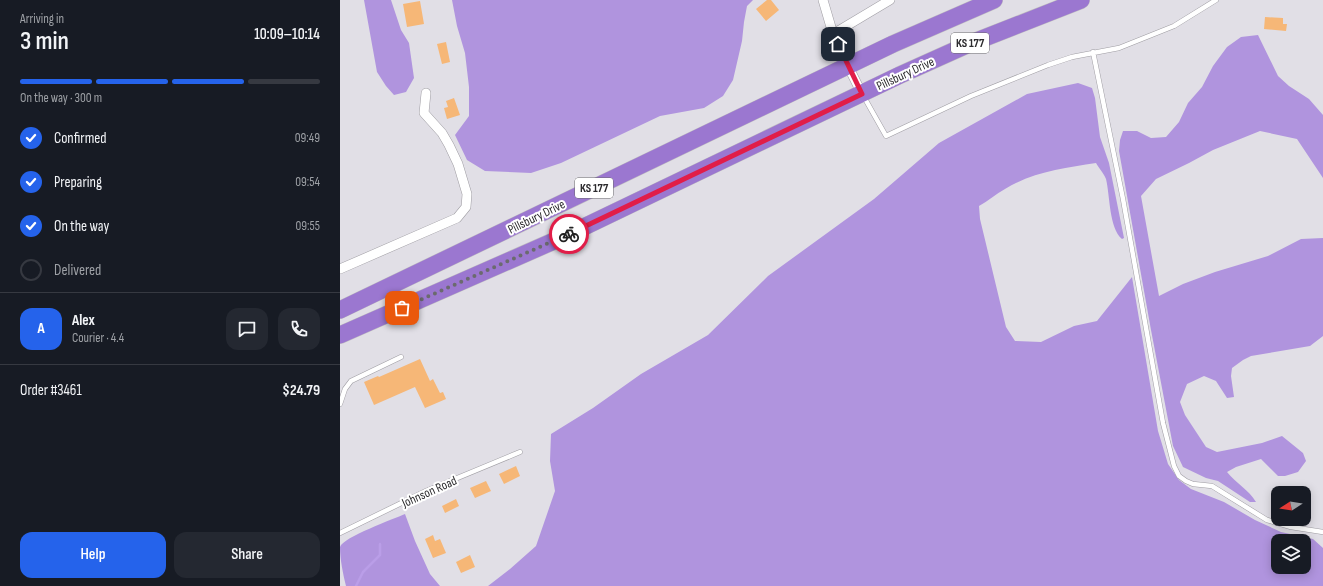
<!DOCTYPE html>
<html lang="en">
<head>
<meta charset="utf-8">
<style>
	body { margin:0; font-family:"Sofia Sans Condensed",sans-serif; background:#242831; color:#f1f3f6; height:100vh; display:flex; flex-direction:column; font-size:15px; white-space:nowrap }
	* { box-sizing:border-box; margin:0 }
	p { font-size:13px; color:#9ea1a6 }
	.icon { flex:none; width:22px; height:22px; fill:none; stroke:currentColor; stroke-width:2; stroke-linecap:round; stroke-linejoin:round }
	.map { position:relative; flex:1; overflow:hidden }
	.sheet { display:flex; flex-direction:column; background:#171b24; width:340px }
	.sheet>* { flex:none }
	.needle { width:26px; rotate:258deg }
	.fabs { position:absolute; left:931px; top:486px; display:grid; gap:8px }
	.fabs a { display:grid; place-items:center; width:40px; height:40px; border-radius:8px; background:#171b24; box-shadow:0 2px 10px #0003; font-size:20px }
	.pin { position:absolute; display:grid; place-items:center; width:34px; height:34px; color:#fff; margin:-17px; border-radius:8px; box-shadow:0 2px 6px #0006 }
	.courier { position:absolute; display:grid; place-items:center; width:40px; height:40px; margin:-20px; border:3px solid #e11d48; border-radius:50%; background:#fff; color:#222; box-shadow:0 1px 5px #0007 }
	.headline em { font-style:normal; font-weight:600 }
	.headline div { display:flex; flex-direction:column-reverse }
	.headline { display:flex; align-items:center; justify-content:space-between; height:68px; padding:0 20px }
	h1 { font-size:26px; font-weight:600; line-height:30px }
	.bar { display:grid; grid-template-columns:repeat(4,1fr); gap:6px 4px; align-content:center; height:48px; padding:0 20px }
	.bar i { height:5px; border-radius:3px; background:#363941 }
	.bar .selected { background:#2563eb }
	.bar p { grid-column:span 4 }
	.line { display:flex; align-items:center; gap:10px; padding:0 20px; border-top:1px solid #363941 }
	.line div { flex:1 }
	.round { display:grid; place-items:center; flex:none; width:42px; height:42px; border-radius:12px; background:#242831 }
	ol { padding:0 20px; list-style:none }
	li { display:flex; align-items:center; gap:12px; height:44px }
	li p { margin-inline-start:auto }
	li .icon { padding:4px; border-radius:50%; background:#2563eb; color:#fff; stroke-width:4 }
	li:last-child { color:#9ea1a6 }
	li i { width:22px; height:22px; border:2px solid #363941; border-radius:50% }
	.button { display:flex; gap:8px; margin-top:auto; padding:8px 20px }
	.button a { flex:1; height:46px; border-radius:12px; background:#2563eb; color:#fff; font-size:16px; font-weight:600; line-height:46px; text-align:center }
	.button a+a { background:#242831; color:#f1f3f6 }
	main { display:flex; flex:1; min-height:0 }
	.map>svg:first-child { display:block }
	.forest { fill:#b094de; fill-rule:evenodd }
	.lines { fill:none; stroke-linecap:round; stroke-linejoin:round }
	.stream { stroke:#ba9ee8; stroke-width:2.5 }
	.building { fill:#f6b777 }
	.lane-casing { stroke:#9f9da3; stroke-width:5.5 }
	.street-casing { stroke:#9f9da3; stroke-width:10 }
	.highway-casing { stroke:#c0bfc0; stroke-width:18 }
	.lane { stroke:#fff; stroke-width:4.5 }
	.street { stroke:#fff; stroke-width:9 }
	.highway { stroke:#9b77d0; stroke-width:17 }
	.done { stroke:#6b6a6e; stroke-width:4; stroke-dasharray:0 7.2 }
	.route { stroke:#e11d48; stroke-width:5 }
	.labels { text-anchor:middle; stroke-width:4; stroke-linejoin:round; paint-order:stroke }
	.shield { fill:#fff; stroke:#6b6b6d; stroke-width:1 }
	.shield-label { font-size:12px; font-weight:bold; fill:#2c2b2e }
	.street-label { font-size:13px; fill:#2c2b2e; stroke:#fff }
</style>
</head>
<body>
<main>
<section class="sheet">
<div class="headline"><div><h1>3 min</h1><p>Arriving in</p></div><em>10:09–10:14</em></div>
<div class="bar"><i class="selected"></i><i class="selected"></i><i class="selected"></i><i></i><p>On the way · 300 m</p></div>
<ol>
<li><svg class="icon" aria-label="check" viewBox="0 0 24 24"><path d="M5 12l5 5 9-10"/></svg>Confirmed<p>09:49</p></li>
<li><svg class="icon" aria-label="check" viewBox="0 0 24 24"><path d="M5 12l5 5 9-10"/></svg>Preparing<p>09:54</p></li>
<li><svg class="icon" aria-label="check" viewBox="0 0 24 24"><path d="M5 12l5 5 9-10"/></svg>On the way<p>09:55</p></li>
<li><i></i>Delivered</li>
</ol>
<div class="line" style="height:72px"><b class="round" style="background:#2563eb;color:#fff">A</b><div><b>Alex</b><p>Courier · 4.4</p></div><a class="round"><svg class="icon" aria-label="chat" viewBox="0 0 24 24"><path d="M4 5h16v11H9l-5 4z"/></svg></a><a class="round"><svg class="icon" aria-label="phone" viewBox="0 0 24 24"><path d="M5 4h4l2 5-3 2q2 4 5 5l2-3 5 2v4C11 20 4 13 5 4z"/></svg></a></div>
<div class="line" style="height:52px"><div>Order #3461</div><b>$24.79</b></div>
<div class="button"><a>Help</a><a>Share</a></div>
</section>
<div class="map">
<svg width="983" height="586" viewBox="0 0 983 586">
	<rect width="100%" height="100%" fill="#e1dfe6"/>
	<path class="forest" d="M24,0H51L61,30L69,43L74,78L66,92L54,95L46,86L37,72Z
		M112,0H413L407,6L404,22L402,41L393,80L383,96L364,108L320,116L221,163L191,173L145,171L127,160L115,135L129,116V87L125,53L117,26Z
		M918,35L938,76L949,86L969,99L983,115V178L957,139L920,131L873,150L849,163L816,179L801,196L819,296L843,284L875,272L928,256L961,239L983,238V336L970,346L911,356L903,360L892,368L891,376L894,397L887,398L876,381L864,376L847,384L840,402L845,415L866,447L877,452L922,443L942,436L963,453L966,461L958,472L945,476H938L921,459L896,467L887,472C896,483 909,490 916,502H910L878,481L866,478L843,467L833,446L811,330L779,151L780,140L783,131H797L811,138L826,137L839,122L848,103L862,87L873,66L887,47L901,37Z
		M738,83L752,88L755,98L760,137L769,163L784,238L782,239C769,228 770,195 766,179C764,174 759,168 756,163C725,168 692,172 665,189C656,194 648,201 639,206L640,219L666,327L675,341L701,342L734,326L757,321L792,277L818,431L828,464L839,480L851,489L884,502L915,520L941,532L973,539L983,548V586H148L170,569L196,546L215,491L210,461L211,434L253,408L301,374L368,335L428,276L534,199L599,143L687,94ZM938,541H964V567H938Z
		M65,514L75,541L90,574L100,586H6C3,574 0,559 0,547C3,537 54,519 65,514Z"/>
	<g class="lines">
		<path class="stream" d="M16,586L23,572L40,555V544"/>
	</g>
	<path class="building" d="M427,0H431L439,10L426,21L416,9Z
		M80,1L84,24L67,27L63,4Z
		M925,17L943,18V24H947L946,31L924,29Z
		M106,42L110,62L102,64L97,44Z
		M114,98L120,115L107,119L104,108L108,107L106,101Z
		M80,359L90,381L93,379L100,393L103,392L106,399L85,408L75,387L34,405L24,382L38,376L39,377Z
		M176,466L180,476L164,484L159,474Z
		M146,481L151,491L135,498L130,488Z
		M116,499L119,506L105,513L102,506Z
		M93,535L95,541L100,539L106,553L93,558L85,539Z
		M130,555L135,567L121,573L116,562Z"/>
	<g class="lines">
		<defs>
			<path id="lane" d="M753,52L783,199L823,423L834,466L839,476L846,481L853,484L872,486L927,520L951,527L983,532
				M524,97L546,136L631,96L708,65L732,57L779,48L834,26L876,0
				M0,404L5,389L11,381L61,357
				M0,533L86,491L180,452"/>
			<path id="street" d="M483,0L493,34L508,66L522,94
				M493,34L550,0
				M0,269L117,218L126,207L127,194L118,164L109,145L102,133L84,113L86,93"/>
			<path id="highway" d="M0,310L553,44L654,0
				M0,335L223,237L560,75L629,44L741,0"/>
		</defs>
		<use href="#lane" class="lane-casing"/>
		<use href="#street" class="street-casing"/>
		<use href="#highway" class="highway-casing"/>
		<use href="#lane" class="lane"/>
		<use href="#street" class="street"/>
		<use href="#highway" class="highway"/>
	</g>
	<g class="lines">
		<path class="done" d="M62,308L229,234"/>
		<path class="route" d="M229,234L522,94L498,44"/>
	</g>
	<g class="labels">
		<g class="shield">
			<rect x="611" y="33" width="38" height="20" rx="3"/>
			<rect x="235" y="178" width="38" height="20" rx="3"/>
		</g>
		<g class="shield-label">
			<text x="630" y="47">KS 177</text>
			<text x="254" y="192">KS 177</text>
		</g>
		<g class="street-label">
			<text transform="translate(565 73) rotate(-25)" y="5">Pillsbury Drive</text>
			<text transform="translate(196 216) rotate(-26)" y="5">Pillsbury Drive</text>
			<text transform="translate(89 491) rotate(-24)" y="5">Johnson Road</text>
		</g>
	</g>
</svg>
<div class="fabs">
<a><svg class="needle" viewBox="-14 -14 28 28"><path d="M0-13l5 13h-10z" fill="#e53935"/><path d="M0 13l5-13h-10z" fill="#9ea1a6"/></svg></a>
<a><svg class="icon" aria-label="layers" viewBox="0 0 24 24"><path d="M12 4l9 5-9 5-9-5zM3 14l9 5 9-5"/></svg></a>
</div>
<div class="pin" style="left:62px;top:308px;background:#ea580c"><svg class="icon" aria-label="bag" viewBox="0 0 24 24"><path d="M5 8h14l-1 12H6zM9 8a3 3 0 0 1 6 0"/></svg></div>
<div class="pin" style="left:498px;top:44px;background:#1f2937"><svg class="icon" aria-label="home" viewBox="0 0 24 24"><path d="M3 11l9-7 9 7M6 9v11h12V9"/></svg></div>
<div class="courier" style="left:229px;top:234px"><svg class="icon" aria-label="bike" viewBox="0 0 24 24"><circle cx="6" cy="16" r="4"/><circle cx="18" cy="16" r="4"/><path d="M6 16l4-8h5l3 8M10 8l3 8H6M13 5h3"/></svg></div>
</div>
</main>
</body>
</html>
